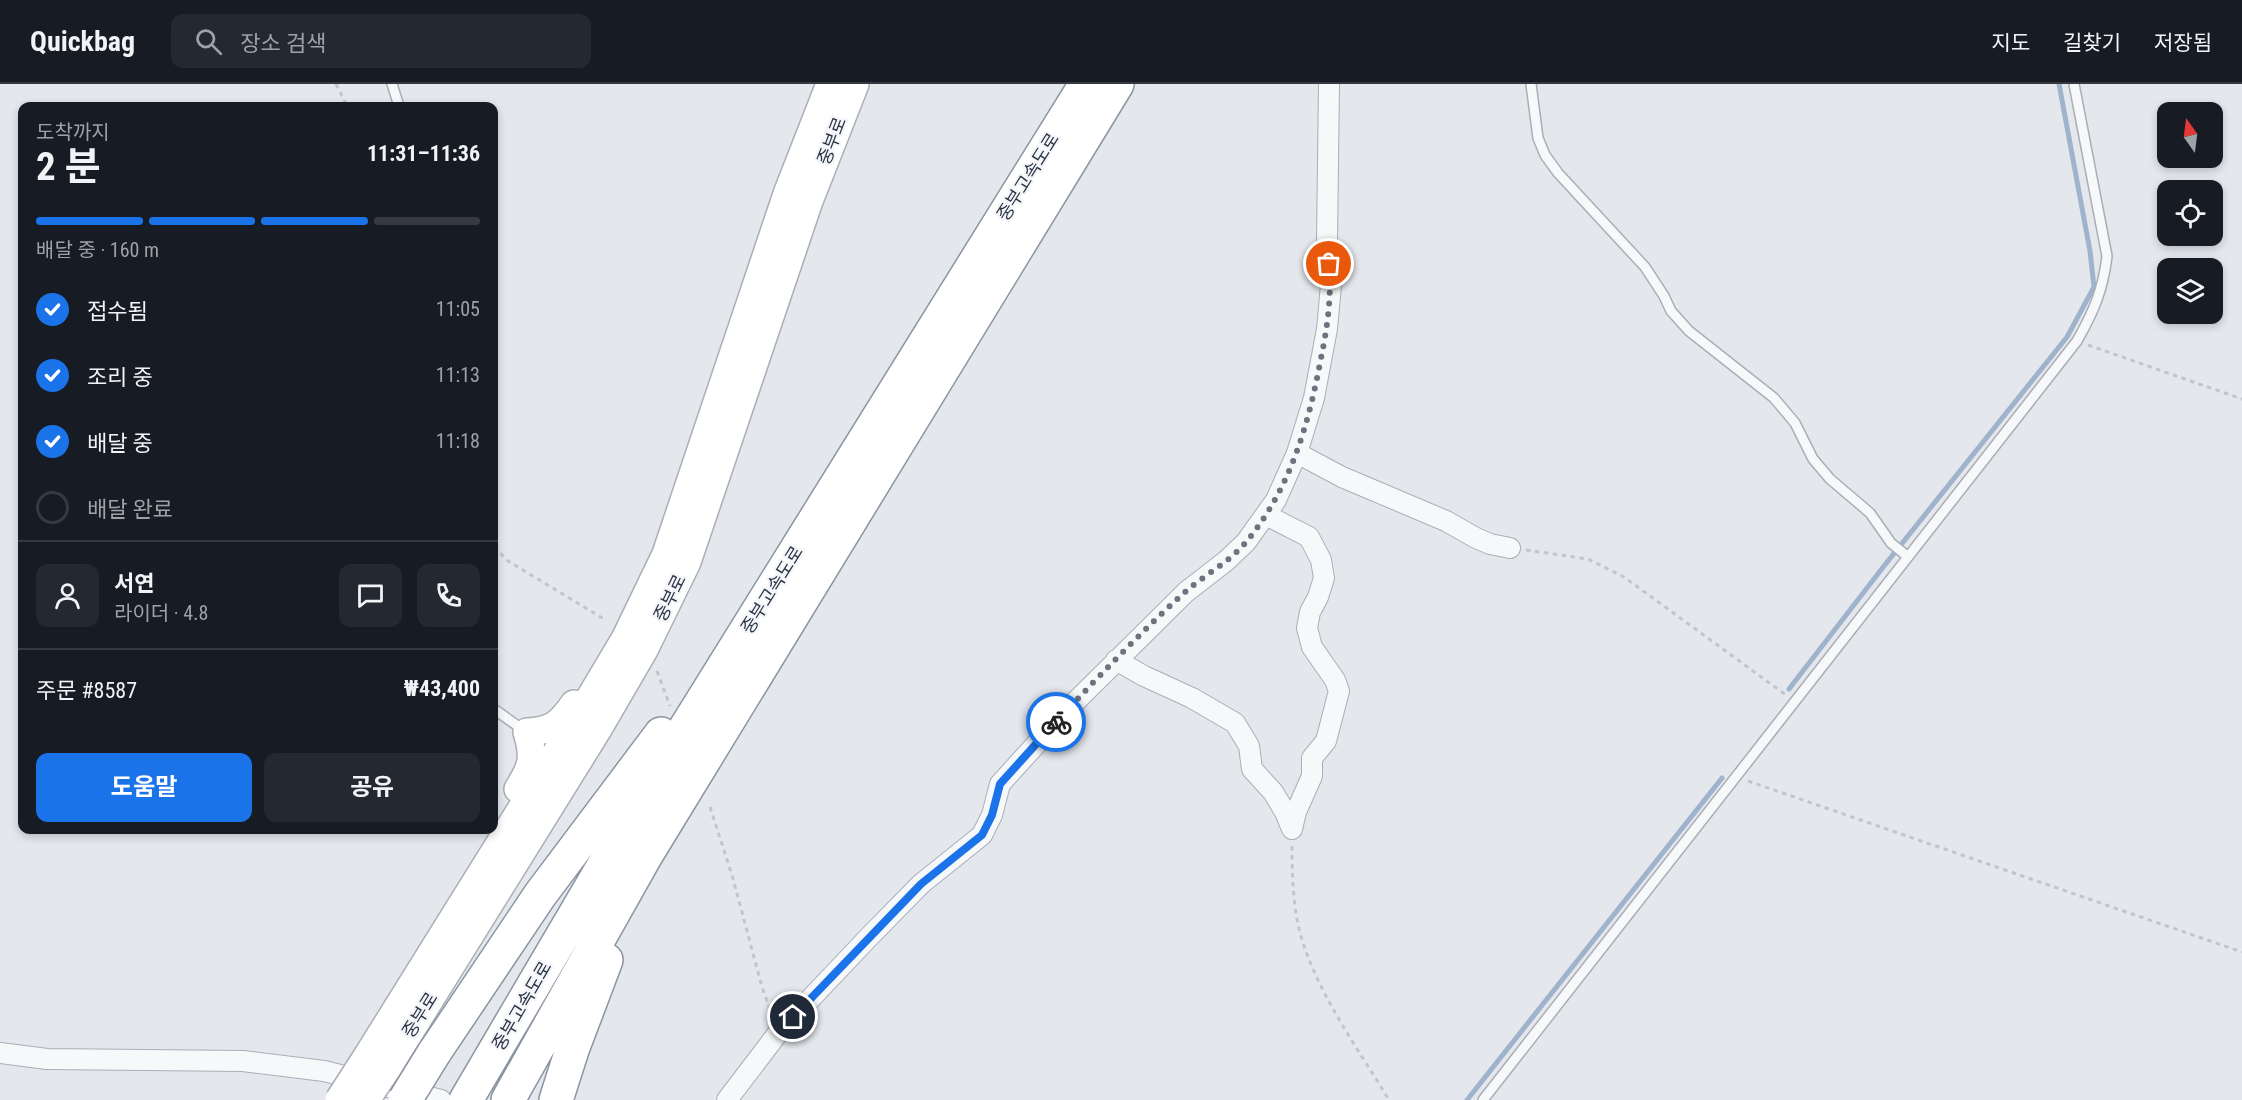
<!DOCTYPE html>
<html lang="ko">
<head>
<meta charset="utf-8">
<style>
	body { margin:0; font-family:"Roboto Condensed","Noto Sans KR",sans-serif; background:#242831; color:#f1f3f6; height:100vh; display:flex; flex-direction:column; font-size:22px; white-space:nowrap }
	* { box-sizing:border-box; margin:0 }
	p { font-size:20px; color:#9ea1a6 }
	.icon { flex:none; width:33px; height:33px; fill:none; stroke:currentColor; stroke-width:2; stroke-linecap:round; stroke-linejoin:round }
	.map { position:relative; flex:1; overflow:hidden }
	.sheet { position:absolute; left:18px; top:18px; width:480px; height:732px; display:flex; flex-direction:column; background:#171b24; border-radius:12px; box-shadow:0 3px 9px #0003 }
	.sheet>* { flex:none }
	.needle { width:39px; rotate:346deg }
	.tools { position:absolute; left:2157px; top:18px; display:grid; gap:12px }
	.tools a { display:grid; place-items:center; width:66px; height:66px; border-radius:12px; background:#171b24; box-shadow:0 3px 9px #0003; font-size:30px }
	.pin { position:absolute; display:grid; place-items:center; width:51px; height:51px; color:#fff; margin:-26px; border:3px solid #fff; border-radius:50%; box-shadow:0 2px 6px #0007 }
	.courier { position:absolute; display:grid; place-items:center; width:60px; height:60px; margin:-30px; border:4px solid #1a73e8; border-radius:50%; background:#fff; color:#222; box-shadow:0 2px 8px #0007 }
	.head em { font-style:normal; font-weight:700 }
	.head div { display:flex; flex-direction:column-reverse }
	.head { display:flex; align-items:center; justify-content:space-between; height:102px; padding:0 18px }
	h1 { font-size:39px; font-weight:700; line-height:45px }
	.bar { display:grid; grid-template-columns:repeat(4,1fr); gap:9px 6px; align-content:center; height:72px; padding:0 18px }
	.bar i { height:8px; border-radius:4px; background:#363941 }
	.bar .active { background:#1a73e8 }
	.bar p { grid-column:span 4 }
	.line { display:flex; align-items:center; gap:15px; padding:0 18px; border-top:2px solid #363941 }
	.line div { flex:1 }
	.round { display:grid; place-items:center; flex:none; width:63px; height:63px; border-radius:12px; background:#242831 }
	ol { padding:0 18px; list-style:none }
	li { display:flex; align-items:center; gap:18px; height:66px }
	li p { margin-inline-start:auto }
	li .icon { padding:6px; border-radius:50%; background:#1a73e8; color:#fff; stroke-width:4 }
	li:last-child { color:#9ea1a6 }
	li i { width:33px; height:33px; border:3px solid #363941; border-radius:50% }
	.action { display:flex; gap:12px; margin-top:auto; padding:12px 18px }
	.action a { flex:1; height:69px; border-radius:12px; background:#1a73e8; color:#fff; font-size:24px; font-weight:700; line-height:69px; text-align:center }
	.action a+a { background:#242831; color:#f1f3f6 }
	header { display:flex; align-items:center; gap:36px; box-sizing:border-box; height:84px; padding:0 30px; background:#171b24; border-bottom:2px solid #363941 }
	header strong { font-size:28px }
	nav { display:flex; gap:33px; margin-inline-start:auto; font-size:21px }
	.search { width:420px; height:54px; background:#242831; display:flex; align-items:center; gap:15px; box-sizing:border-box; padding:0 21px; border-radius:12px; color:#9ea1a6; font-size:22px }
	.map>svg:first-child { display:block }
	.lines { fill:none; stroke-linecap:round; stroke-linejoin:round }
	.stream { stroke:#9fb4cc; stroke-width:5 }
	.lane-casing { stroke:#a9aeb7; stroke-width:12 }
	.street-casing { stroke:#a9aeb7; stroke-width:22 }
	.secondary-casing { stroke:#a9aeb7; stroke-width:30 }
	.highway-casing { stroke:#8b94a3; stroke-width:36 }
	.path { stroke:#c2c5cb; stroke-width:3; stroke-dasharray:4.5 4.5; stroke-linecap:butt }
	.lane { stroke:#f7f8fa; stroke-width:9 }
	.street { stroke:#f7f8fa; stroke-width:20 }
	.secondary { stroke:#fff; stroke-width:27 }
	.highway { stroke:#fff; stroke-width:33 }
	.secondary-bridge-casing { stroke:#a9aeb7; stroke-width:30; stroke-linecap:butt }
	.highway-bridge-casing { stroke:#8b94a3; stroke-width:36; stroke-linecap:butt }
	.secondary-bridge { stroke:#fff; stroke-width:27 }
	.highway-bridge { stroke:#fff; stroke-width:33 }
	.done { stroke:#6c737f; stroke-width:6; stroke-dasharray:0 10.8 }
	.route { stroke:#1a73e8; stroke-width:8 }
	.labels { text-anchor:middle; stroke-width:4.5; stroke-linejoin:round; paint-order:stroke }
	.street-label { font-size:18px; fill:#2b3445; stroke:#f4f6f9 }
</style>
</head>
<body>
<header>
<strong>Quickbag</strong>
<div class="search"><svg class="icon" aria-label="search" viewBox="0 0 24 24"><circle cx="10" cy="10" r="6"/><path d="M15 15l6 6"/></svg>장소 검색</div>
<nav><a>지도</a><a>길찾기</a><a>저장됨</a></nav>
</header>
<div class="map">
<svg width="2242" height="1016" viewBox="0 0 2242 1016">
	<rect width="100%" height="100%" fill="#e4e7ec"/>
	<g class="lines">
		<path class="stream" d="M1789,605L1884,482L2067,253L2094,203L2090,167L2059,0
			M1467,1016L1722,694"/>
		<defs>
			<path id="lane" d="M392,0L399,22
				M1531,0L1538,54L1545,71L1558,89L1645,183L1664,212L1671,227L1689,247L1774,314L1795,339L1813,375L1830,395L1870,429L1891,459L1907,472
				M494,625L526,648
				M1483,1016L2077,257C2094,227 2103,206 2107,172L2074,0"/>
			<path id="street" d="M1297,369L1342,393L1446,437L1476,454L1490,460L1510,464
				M1266,431L1309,453L1321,476L1324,494L1318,513L1310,528L1307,544L1312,563L1335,596L1339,607L1326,657L1312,674V692L1296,728L1292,745
				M1116,576L1144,592L1192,614L1235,639L1249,662L1252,685L1273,708L1285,728L1292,745
				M0,969L47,975L243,977L324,987L441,1016
				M727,1016L778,949L868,854L921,800L982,751L992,731L1000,700L1070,623L1186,508L1226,477L1246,458L1276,416L1297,369L1314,314L1327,245L1331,201L1327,158L1329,0"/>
			<path id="secondary" d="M518,705C532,683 535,674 527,648C552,647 560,640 574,620
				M368,971L578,634L625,555L666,470L787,110L830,0
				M388,983L598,645L644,566L687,478L809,117L855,0"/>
			<path id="highway" d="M434,969L540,811L661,650
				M466,1016L670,669L1086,0
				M508,1016L646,771L1117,0
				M556,1016L572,966L606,876"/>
		</defs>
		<use href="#lane" class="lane-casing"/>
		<use href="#street" class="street-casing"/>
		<use href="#secondary" class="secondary-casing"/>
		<use href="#highway" class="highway-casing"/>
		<path class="path" d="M336,0L347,22
			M2088,261L2242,315
			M494,463L508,477L604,535
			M1526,466L1588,475L1624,493L1786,611
			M657,587L670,622
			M1748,697L2242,868
			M710,723L732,791L762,903L772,931
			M1292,762C1292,791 1293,821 1300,849C1317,909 1357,963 1389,1016"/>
		<use href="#lane" class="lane"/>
		<use href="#street" class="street"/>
		<use href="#secondary" class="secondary"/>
		<use href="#highway" class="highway"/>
		<defs>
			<path id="secondary-bridge" d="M339,1016L368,971
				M366,1016L388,983"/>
			<path id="highway-bridge" d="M405,1016L434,969"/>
		</defs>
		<use href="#secondary-bridge" class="secondary-bridge-casing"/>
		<use href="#highway-bridge" class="highway-bridge-casing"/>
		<use href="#secondary-bridge" class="secondary-bridge"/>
		<use href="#highway-bridge" class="highway-bridge"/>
	</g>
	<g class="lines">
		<path class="done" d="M1056,638C1097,594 1140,549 1184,509C1204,491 1230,478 1247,457C1289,406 1308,343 1320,279C1327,246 1332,213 1329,180"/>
		<path class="route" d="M793,933L921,800L982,751L992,731L1000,700L1056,638"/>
	</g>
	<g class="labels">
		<g class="street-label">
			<text transform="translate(832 57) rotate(-69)" y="6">중부로</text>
			<text transform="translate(1028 93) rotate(-58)" y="6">중부고속도로</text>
			<text transform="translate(772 506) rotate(-58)" y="6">중부고속도로</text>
			<text transform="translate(670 514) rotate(-64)" y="6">중부로</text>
			<text transform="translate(522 922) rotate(-60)" y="6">중부고속도로</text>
			<text transform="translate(420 931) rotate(-58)" y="6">중부로</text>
		</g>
	</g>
</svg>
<div class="tools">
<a><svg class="needle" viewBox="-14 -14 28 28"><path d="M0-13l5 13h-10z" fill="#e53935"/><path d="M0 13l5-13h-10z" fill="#9ea1a6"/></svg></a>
<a><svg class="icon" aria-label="locate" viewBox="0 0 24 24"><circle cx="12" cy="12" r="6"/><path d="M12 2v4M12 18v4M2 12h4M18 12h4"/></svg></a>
<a><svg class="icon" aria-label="layers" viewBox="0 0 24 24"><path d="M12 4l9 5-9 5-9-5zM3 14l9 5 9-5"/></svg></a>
</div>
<div class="pin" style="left:1329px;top:180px;background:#ea580c"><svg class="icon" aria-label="bag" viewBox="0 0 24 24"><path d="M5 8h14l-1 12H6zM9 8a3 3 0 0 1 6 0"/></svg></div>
<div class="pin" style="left:793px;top:933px;background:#1f2937"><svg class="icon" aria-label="home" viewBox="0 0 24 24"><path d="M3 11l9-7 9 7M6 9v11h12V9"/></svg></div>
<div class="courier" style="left:1056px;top:638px"><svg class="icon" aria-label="bike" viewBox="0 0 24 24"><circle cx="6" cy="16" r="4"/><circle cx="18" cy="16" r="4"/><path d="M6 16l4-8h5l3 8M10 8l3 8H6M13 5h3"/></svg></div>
<section class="sheet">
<div class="head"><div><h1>2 분</h1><p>도착까지</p></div><em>11:31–11:36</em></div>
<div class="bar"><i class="active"></i><i class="active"></i><i class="active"></i><i></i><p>배달 중 · 160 m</p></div>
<ol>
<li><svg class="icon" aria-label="check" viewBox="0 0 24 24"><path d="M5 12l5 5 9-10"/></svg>접수됨<p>11:05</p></li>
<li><svg class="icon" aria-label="check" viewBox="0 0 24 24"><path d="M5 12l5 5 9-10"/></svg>조리 중<p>11:13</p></li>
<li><svg class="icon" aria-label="check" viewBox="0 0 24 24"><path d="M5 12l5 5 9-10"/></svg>배달 중<p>11:18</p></li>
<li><i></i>배달 완료</li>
</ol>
<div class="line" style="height:108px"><a class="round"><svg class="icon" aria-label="person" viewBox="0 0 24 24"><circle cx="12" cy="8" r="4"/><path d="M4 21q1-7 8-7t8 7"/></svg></a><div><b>서연</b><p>라이더 · 4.8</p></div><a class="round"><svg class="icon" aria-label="chat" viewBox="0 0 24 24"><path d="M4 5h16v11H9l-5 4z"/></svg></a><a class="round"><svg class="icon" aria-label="phone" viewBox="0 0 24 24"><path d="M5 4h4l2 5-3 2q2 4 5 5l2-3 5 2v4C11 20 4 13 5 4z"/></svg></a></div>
<div class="line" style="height:78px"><div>주문 #8587</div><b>₩43,400</b></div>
<div class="action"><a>도움말</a><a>공유</a></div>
</section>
</div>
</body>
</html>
